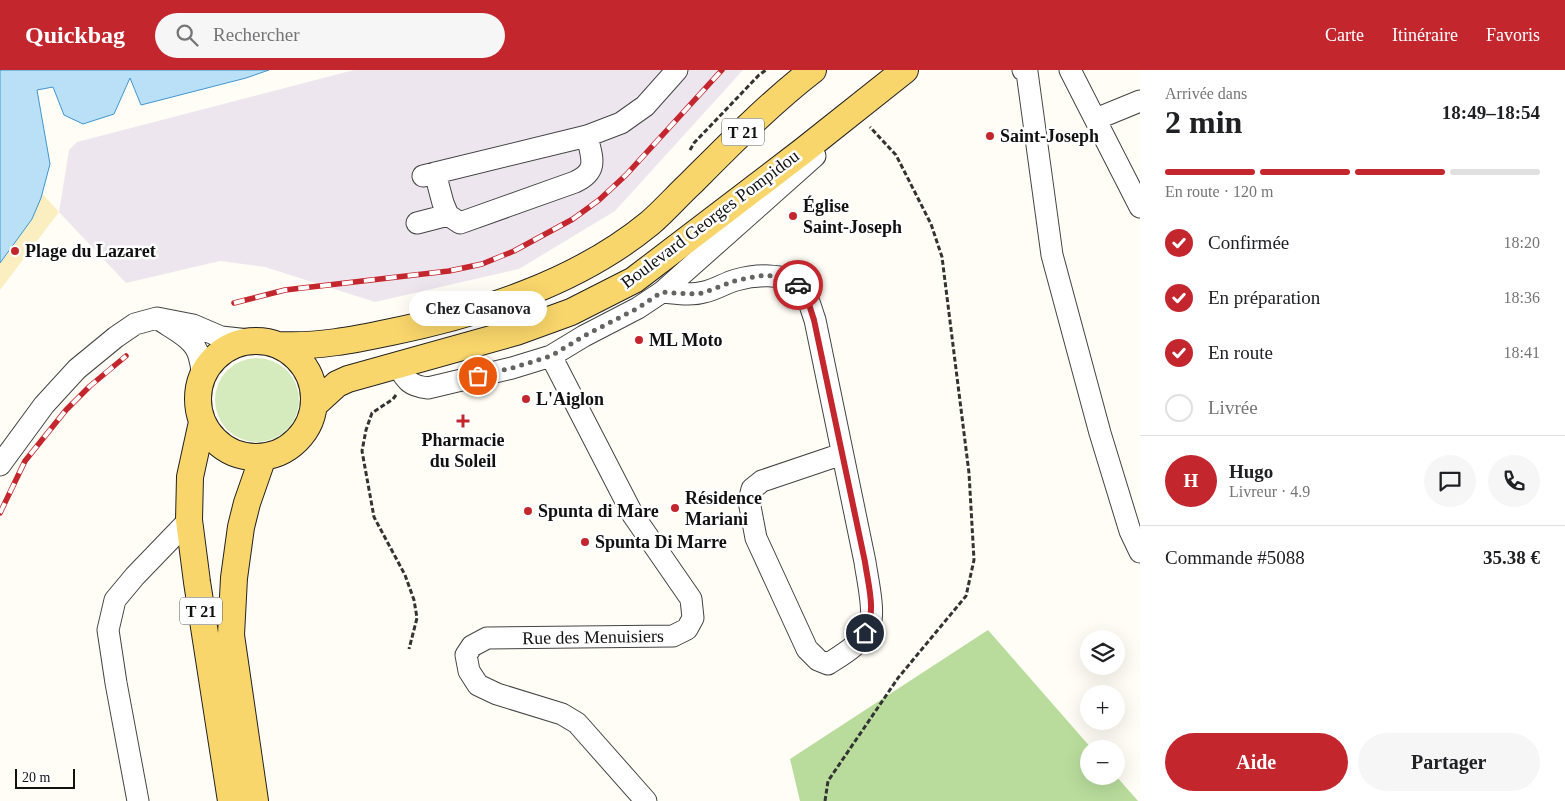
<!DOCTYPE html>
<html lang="fr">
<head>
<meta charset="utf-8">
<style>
	body { margin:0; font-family:Georgia,serif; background:#f6f6f6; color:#202124; height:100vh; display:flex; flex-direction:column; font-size:19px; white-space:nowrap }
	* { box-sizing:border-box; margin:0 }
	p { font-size:16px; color:#757577 }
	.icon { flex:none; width:28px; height:28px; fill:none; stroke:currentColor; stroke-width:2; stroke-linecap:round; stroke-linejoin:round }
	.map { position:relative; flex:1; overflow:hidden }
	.panel { display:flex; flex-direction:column; background:#fff; width:425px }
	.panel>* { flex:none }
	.controls { position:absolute; left:1080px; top:560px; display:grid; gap:10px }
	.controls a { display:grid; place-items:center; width:45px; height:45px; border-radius:50%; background:#fff; box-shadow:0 5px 20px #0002; font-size:25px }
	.scale { position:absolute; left:15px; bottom:12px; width:60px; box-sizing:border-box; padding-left:5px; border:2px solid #111; border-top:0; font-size:14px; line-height:18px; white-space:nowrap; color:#111; -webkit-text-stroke:4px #fff; paint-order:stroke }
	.pin { position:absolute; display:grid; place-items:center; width:42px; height:42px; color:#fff; margin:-21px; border:2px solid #fff; border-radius:50%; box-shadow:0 1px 5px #0007 }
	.courier { position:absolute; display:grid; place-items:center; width:50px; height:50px; margin:-25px; border:4px solid #c4262e; border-radius:50%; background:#fff; color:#222; box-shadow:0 1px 6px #0007 }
	.bubble { position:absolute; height:35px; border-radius:18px; background:#fff; box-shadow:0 5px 20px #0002; font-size:16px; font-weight:700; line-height:35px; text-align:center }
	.summary em { font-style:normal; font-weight:700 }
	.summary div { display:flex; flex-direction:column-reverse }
	.summary { display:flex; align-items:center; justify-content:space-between; height:85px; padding:0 25px }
	h1 { font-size:32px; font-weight:700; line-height:38px }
	.bar { display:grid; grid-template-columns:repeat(4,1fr); gap:8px 5px; align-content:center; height:60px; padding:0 25px }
	.bar i { height:6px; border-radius:4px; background:#e0e0e0 }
	.bar .on { background:#c4262e }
	.bar p { grid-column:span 4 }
	.line { display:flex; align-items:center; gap:12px; padding:0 25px; border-top:1px solid #e0e0e0 }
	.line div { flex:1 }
	.round { display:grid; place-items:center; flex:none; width:52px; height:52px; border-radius:26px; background:#f6f6f6 }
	ol { padding:0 25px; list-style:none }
	li { display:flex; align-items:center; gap:15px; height:55px }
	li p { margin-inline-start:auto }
	li .icon { padding:5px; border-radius:50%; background:#c4262e; color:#fff; stroke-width:4 }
	li:last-child { color:#757577 }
	li i { width:28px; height:28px; border:2px solid #e0e0e0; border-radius:50% }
	.cta { display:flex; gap:10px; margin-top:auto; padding:10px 25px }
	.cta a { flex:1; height:58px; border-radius:30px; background:#c4262e; color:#fff; font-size:20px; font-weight:700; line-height:58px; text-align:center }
	.cta a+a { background:#f6f6f6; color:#202124 }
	header { display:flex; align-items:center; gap:30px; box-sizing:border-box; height:70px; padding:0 25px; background:#c4262e; color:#fff }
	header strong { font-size:24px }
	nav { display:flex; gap:28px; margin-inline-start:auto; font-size:18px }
	.search { width:350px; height:45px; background:#f6f6f6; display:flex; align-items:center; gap:12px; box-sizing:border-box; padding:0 18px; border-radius:28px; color:#757577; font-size:19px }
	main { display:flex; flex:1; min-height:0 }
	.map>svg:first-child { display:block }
	.industrial { fill:#eee6ef }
	.green { fill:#d5ebbd }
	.forest { fill:#b9dc9c }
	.sand { fill:#fbeec1 }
	.water { fill:#b9e0f7; stroke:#3f96cf }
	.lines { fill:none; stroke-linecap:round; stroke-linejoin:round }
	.minor-casing { stroke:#444; stroke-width:23 }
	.major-casing { stroke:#222; stroke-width:28 }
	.path { stroke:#333; stroke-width:3; stroke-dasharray:5 2.5; stroke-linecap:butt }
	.minor { stroke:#fff; stroke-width:21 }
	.major { stroke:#f9d66b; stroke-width:26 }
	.rail-casing { stroke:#c4262e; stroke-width:5.5 }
	.rail { stroke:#fff; stroke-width:4; stroke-dasharray:11; stroke-linecap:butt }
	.done { stroke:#646461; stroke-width:5; stroke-dasharray:0 9 }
	.route { stroke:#c4262e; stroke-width:6 }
	.poi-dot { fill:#c4262e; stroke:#fff; stroke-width:2 }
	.labels { text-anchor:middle; stroke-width:5; stroke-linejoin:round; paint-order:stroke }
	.shield { fill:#fff; stroke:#585858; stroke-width:1 }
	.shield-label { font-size:16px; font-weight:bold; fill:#111 }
	.poi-label { font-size:18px; font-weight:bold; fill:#111; stroke:#fff; text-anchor:start }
	.street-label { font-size:18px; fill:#111; stroke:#fff }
</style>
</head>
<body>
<header>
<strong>Quickbag</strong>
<div class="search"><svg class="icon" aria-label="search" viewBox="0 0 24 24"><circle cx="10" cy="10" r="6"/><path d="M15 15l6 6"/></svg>Rechercher</div>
<nav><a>Carte</a><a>Itinéraire</a><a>Favoris</a></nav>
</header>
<main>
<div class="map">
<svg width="1140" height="731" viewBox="0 0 1140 731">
	<rect width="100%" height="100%" fill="#fffdf5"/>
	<path class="industrial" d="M354,0H743L615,141L519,199L375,232L265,197L220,191L126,213L59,142L69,80L77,72Z"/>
	<path class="green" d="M215 330a42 42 0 1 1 84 0a42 42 0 1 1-84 0Z"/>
	<path class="forest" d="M988,560L1092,679H1089V706H1116L1138,731H800L790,689Z"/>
	<path class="sand" d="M16,95L59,142L0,220V119Z"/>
	<path class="water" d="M0,0H269L246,8L141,35L130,8L114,44L83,54L64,45L53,17L37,20L50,94L41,128L32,149L0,193Z"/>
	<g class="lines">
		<defs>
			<path id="minor" d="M1023,0L1027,2L1052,185L1100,363L1130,461L1140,482
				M1070,0L1140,137
				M1096,49L1140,31
				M435,103L443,133L448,145L460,153L575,112C599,101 592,88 587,66
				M423,106L587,66L621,53L645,36L677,0
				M417,153L448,145
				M662,222C675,223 691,226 704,222C715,220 725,213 736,210C754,205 784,202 799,216C808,224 811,239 815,250L865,492C867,507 875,541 870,554C865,572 842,585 828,594L818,590L807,579L756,468L749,431L752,419L762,411L842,384
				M163,252C177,261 195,270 199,286C201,292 202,300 202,306
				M551,286L633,445L691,529L693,548L687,559L673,566L487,568L472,576L466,585L469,601L478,615L497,624L562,644L577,653L646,731
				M397,295C406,310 409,316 428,318L512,298L551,286L584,266L638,238L662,222L815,86
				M0,395L44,335L77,299L116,267L135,254L157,248L193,255L221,267L259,271
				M138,731L116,613L108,560L115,530L135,506L189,450"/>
			<path id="major" d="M198 329a58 58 0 1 1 116 0a58 58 0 1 1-116 0Z
				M279,275C317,277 353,270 391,262C482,243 577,213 650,153C664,141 677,126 691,113C730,74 769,34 813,0
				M314,335L337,314L348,309L516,262L571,242L634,210L803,81L905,0
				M202,352L190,407L189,450L197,512L231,731
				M255,731L231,565L234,508L241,457L247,433L263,387"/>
		</defs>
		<use href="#minor" class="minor-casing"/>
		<use href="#major" class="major-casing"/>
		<path class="path" d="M690,80L694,73L759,5L766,0
			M396,325L393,329L372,343L366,360L362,381L374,447L405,505L414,530L417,548L409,579
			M825,731L828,711L898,608L966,526L974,490L969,403L942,187L931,154L896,85L870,57"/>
		<use href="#minor" class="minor"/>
		<use href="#major" class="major"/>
		<defs>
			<path id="rail" d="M234,233L285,220L449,201L482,194L514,181L573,149L599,130L626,105L722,0
				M0,443L25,391L66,340L90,316L126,286"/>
		</defs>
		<use href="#rail" class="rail-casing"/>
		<use href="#rail" class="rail"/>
	</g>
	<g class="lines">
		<path class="done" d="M478,306L512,298L551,286L584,266L638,238L662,222L688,224L703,223L737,210L766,205L783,208L798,215"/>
		<path class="route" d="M798,215L806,225L814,250L865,492C868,514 877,543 865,563"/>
	</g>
	<g class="poi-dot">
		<circle cx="990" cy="66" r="5"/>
		<circle cx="793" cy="146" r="5"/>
		<circle cx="15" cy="181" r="5"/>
		<circle cx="639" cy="270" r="5"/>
		<circle cx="526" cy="329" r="5"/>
		<path d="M460.5 343.5h5v5h5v5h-5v5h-5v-5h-5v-5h5z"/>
		<circle cx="675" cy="438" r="5"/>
		<circle cx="528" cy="441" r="5"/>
		<circle cx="585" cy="472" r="5"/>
	</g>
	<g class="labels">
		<g class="shield">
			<rect x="722" y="48.5" width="42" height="27" rx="4"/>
			<rect x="180" y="527.5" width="42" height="27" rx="4"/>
		</g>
		<g class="shield-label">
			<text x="743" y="68">T 21</text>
			<text x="201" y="547">T 21</text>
		</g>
		<g class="poi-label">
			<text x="1000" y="72">Saint-Joseph</text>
			<text x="803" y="142">Église<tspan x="803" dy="21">Saint-Joseph</tspan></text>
			<text x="25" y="187">Plage du Lazaret</text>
			<text x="649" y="276">ML Moto</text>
			<text x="536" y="335">L'Aiglon</text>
			<text x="463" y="376" text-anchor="middle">Pharmacie<tspan x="463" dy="21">du Soleil</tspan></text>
			<text x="685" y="434">Résidence<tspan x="685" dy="21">Mariani</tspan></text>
			<text x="538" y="447">Spunta di Mare</text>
			<text x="595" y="478">Spunta Di Marre</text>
		</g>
		<g class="street-label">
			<text transform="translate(710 149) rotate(-37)" y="6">Boulevard Georges Pompidou</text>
			<text transform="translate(593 567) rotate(-1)" y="6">Rue des Menuisiers</text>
		</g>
	</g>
</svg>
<div class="controls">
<a><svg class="icon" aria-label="layers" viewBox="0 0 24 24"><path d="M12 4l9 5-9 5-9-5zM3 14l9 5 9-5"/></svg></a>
<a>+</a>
<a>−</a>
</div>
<div class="scale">20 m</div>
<div class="pin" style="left:478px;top:306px;background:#ea580c"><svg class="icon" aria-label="bag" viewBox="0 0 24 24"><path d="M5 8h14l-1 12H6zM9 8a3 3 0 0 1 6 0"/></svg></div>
<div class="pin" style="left:865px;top:563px;background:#1f2937"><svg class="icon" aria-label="home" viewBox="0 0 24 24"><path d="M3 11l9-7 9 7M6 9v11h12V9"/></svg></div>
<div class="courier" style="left:798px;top:215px"><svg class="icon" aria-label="car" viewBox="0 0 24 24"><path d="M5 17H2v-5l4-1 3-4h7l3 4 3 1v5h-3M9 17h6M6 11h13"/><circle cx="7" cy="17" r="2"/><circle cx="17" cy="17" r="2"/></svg></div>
<div class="bubble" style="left:409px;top:221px;width:138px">Chez Casanova</div>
</div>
<section class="panel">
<div class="summary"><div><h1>2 min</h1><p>Arrivée dans</p></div><em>18:49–18:54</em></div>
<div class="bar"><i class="on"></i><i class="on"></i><i class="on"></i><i></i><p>En route · 120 m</p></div>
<ol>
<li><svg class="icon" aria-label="check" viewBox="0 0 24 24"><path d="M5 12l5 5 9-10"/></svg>Confirmée<p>18:20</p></li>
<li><svg class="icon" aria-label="check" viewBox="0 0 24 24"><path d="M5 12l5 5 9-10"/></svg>En préparation<p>18:36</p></li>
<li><svg class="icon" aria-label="check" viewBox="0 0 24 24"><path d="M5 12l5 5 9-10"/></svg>En route<p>18:41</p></li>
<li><i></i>Livrée</li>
</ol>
<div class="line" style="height:90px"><b class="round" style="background:#c4262e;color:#fff">H</b><div><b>Hugo</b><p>Livreur · 4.9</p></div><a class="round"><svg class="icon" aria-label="chat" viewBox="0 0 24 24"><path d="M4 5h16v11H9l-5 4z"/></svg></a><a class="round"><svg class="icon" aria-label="phone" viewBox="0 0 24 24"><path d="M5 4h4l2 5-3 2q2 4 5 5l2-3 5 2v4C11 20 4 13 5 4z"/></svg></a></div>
<div class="line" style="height:65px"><div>Commande #5088</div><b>35.38 €</b></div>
<div class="cta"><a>Aide</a><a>Partager</a></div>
</section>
</main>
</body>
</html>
